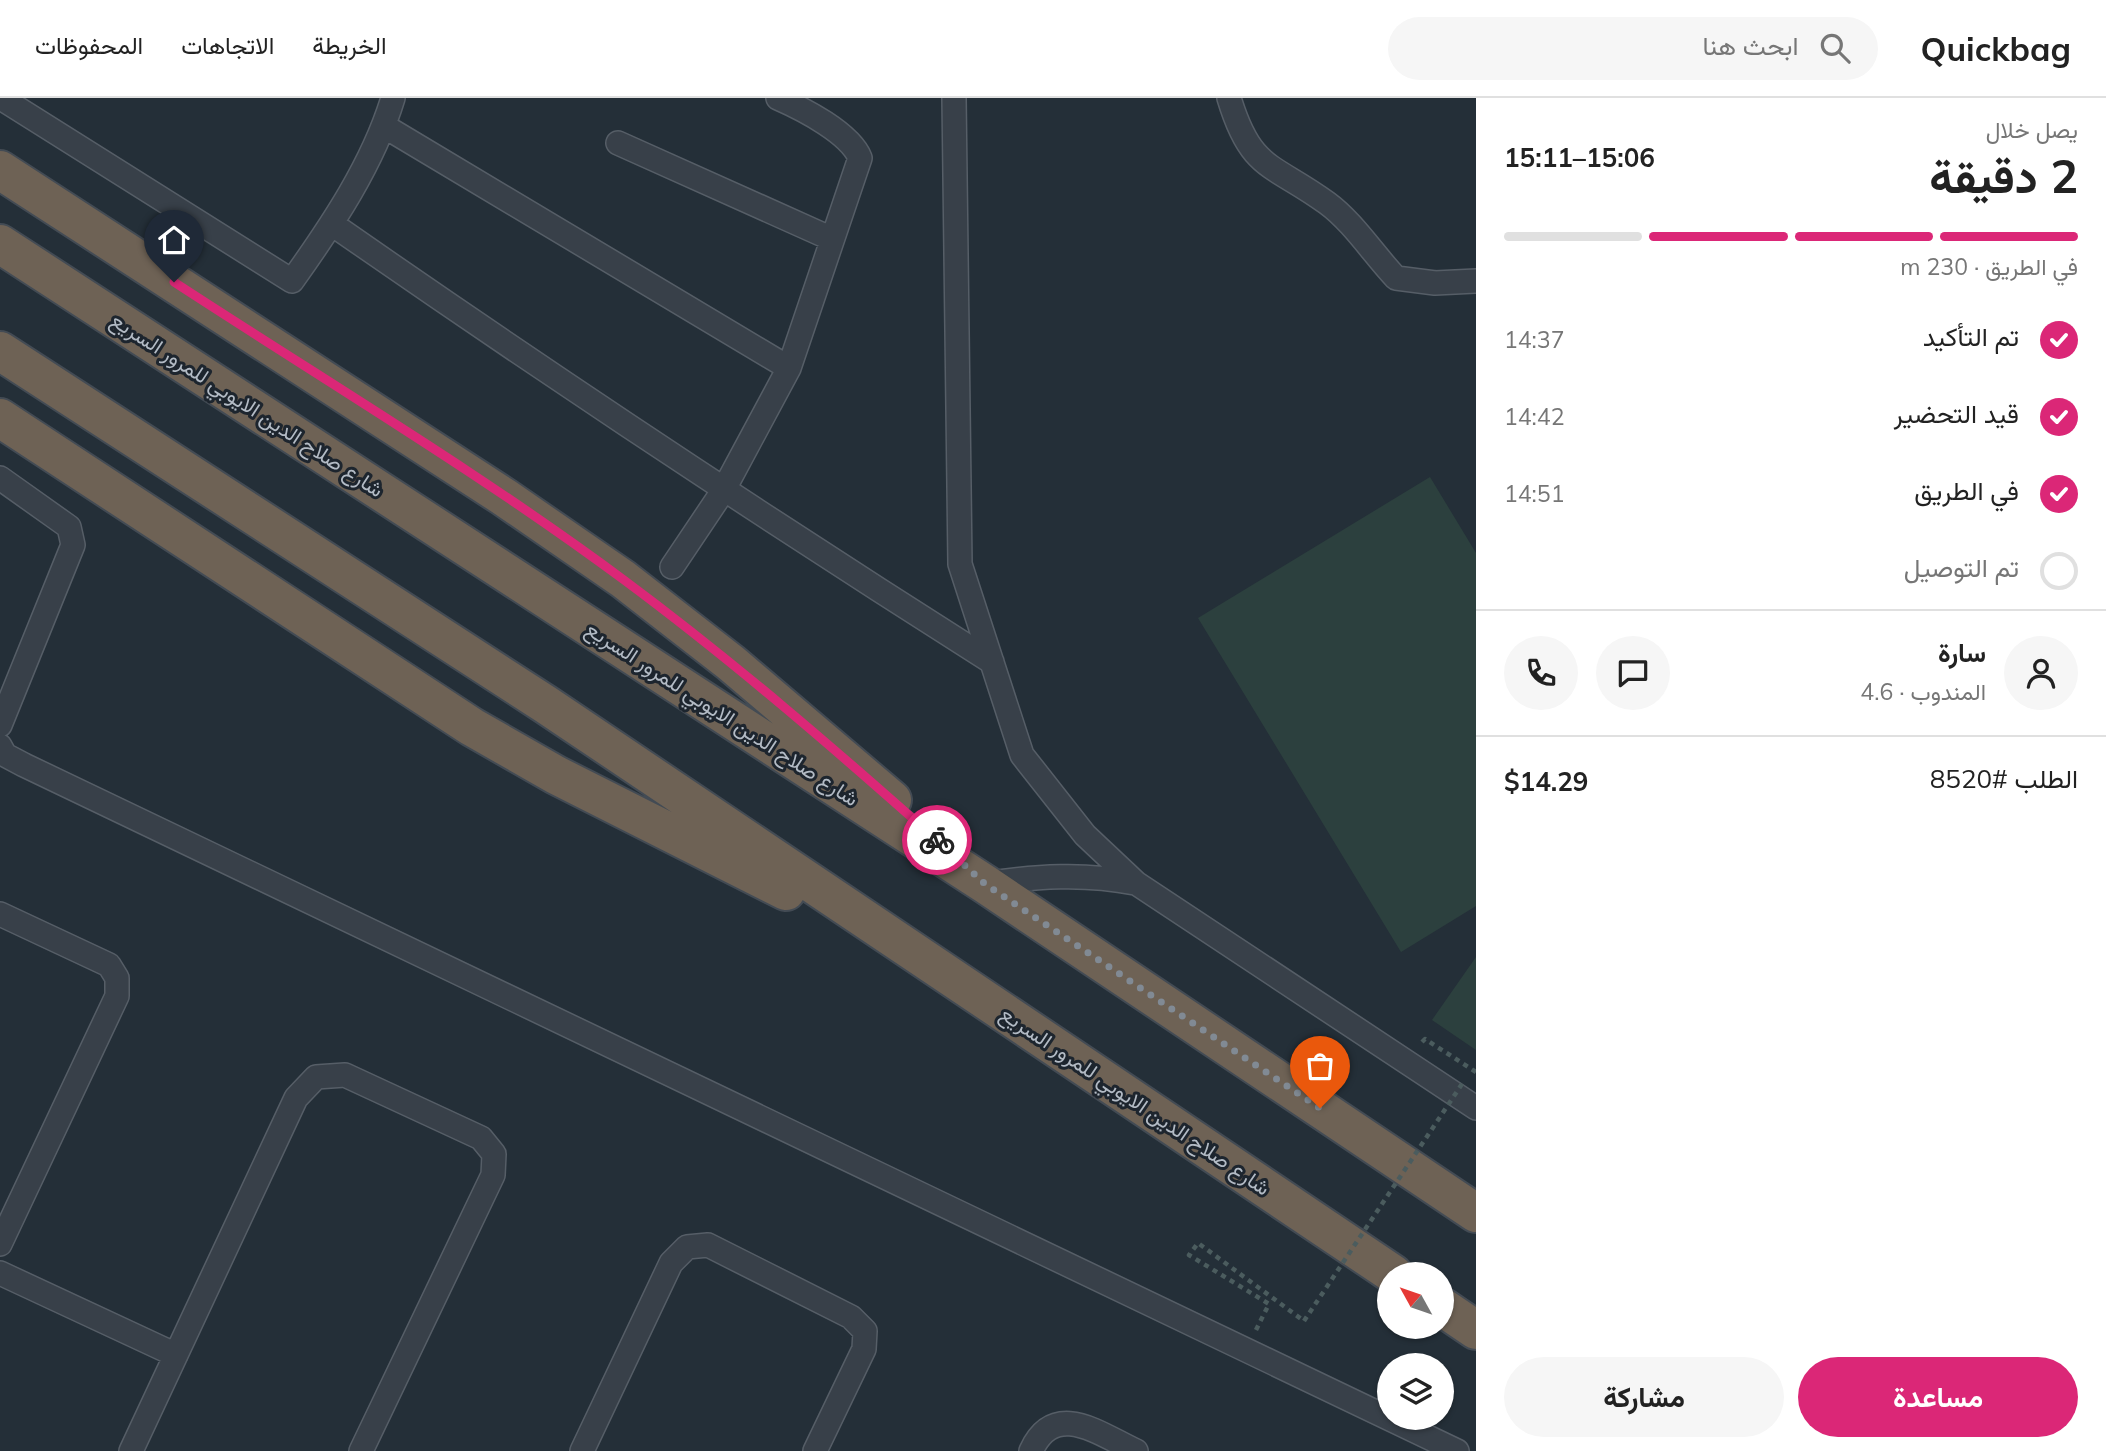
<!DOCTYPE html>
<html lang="ar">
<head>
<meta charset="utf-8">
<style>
	body { margin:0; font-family:Mulish,Vazirmatn,sans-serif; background:#f6f6f6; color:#222; direction:rtl; height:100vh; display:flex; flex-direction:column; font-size:26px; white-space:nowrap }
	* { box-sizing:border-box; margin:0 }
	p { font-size:23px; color:#767676 }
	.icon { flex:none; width:38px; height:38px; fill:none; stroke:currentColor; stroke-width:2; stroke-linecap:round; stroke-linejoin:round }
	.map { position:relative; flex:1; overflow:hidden; direction:ltr }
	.panel { display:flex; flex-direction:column; background:#fff; width:630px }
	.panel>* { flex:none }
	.needle { width:46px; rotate:310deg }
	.tools { position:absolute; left:1377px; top:1164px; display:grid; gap:14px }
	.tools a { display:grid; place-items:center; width:77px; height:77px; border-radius:50%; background:#fff; box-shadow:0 2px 5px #0004; font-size:35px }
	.pin { position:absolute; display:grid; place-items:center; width:60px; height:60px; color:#fff; margin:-72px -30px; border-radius:50% 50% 50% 0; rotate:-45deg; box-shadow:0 0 7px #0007 }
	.pin .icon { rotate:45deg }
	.courier { position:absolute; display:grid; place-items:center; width:70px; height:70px; margin:-35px; border:5px solid #db2777; border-radius:50%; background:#fff; color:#222; box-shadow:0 2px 9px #0007 }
	.head em { font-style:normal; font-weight:700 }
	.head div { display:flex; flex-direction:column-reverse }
	.head { display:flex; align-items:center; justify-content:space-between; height:119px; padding:0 28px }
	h1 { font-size:46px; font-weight:700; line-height:52px }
	.bar { display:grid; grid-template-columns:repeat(4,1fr); gap:10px 7px; align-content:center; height:84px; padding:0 28px }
	.bar i { height:9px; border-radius:5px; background:#e0e0e0 }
	.bar .selected { background:#db2777 }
	.bar p { grid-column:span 4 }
	.line { display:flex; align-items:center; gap:18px; padding:0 28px; border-top:2px solid #e0e0e0 }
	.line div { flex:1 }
	.round { display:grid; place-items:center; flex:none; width:74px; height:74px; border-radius:37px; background:#f6f6f6 }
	ol { padding:0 28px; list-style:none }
	li { display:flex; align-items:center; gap:21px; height:77px }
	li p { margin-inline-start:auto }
	li .icon { padding:7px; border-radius:50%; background:#db2777; color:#fff; stroke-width:4 }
	li:last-child { color:#767676 }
	li i { width:38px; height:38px; border:4px solid #e0e0e0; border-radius:50% }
	.cta { display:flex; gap:14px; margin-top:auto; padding:14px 28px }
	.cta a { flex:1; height:80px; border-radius:42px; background:#db2777; color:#fff; font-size:28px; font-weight:700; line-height:80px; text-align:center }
	.cta a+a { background:#f6f6f6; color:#222 }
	header { display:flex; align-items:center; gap:42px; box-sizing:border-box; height:98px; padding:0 35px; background:#fff; border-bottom:2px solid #e0e0e0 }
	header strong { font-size:33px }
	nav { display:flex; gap:38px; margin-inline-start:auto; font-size:24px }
	.search { width:490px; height:63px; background:#f6f6f6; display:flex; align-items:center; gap:18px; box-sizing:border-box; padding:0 24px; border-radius:38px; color:#767676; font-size:26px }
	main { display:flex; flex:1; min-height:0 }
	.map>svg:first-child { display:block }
	.green { fill:#2c403e }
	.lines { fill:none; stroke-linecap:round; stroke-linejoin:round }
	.minor-casing { stroke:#565e67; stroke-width:26 }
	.motorway-casing { stroke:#434b54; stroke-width:42 }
	.path { stroke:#4b5c5e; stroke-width:4.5; stroke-dasharray:5 5; stroke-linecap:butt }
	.minor { stroke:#384049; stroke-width:23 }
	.motorway { stroke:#6e6255; stroke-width:38 }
	.path-bridge { stroke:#4b5c5e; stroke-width:4.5; stroke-dasharray:5 5; stroke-linecap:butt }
	.done { stroke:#818a94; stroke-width:7; stroke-dasharray:0 12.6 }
	.route { stroke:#db2777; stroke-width:9 }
	.labels { text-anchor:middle; stroke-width:6; stroke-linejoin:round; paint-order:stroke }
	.street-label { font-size:21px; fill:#b3bbc5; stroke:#1d252e }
</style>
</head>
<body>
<header>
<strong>Quickbag</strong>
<div class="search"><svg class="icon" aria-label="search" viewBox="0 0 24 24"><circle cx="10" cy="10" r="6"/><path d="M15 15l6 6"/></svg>ابحث هنا</div>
<nav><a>الخريطة</a><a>الاتجاهات</a><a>المحفوظات</a></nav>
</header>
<main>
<section class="panel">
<div class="head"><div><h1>2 دقيقة</h1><p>يصل خلال</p></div><em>15:06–15:11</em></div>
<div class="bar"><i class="selected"></i><i class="selected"></i><i class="selected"></i><i></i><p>في الطريق · 230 m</p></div>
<ol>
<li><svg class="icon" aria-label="check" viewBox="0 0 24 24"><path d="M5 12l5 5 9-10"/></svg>تم التأكيد<p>14:37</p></li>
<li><svg class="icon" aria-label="check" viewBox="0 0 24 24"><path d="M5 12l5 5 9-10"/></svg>قيد التحضير<p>14:42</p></li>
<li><svg class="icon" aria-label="check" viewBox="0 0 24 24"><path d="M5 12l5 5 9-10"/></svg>في الطريق<p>14:51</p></li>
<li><i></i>تم التوصيل</li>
</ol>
<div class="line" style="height:126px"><a class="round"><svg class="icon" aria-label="person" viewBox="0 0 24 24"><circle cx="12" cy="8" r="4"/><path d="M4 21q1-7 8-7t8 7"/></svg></a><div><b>سارة</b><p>المندوب · 4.6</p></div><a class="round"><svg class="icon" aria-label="chat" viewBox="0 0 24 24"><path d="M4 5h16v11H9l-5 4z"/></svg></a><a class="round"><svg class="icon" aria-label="phone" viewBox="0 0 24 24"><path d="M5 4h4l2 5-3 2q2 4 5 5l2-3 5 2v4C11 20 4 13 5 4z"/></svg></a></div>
<div class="line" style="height:91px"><div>الطلب #8520</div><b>$14.29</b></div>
<div class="cta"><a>مساعدة</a><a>مشاركة</a></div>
</section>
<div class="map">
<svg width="1476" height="1353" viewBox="0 0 1476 1353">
	<rect width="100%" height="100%" fill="#242f38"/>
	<path class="green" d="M1430,379L1476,455V808L1401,854L1198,520Z
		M1476,859V952L1432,922Z"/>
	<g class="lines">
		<defs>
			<path id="minor" d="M1,0L292,183C332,127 373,66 393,0
				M954,0L960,466L1022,657L1085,737L1136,785L1476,1010
				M1229,0C1251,73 1272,65 1327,105C1353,124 1374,157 1396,180L1435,185L1476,183
				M384,28L789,270
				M618,45L832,141
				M332,126C549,277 768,422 992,564
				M0,380L69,429L73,447L0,627
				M672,469L723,393L789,270L860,60C850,35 803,11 778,0
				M0,648L5,657L24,667L1457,1353
				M985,786C1036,778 1085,775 1135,785
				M0,816L109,867L117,880V898L0,1146
				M0,1175L176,1257
				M131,1353L296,1000L316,979L345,977L481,1040L494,1056L493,1077L361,1353
				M582,1353L671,1165L687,1149L708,1147L851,1219L865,1233L864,1251L815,1353
				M1031,1353C1055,1301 1099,1336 1136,1353"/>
			<path id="motorway" d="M0,72L504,399L623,481L731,565L892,702
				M0,146L985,786L1476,1115
				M0,253L545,606L1393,1176
				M0,320L472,629L556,677L786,793
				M1442,1209L1476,1232"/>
		</defs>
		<use href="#minor" class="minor-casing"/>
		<use href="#motorway" class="motorway-casing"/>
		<path class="path" d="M1422,944L1425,941L1476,974
			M1256,1232L1269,1206L1189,1157L1198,1145L1304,1223"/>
		<use href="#minor" class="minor"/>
		<use href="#motorway" class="motorway"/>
		<path class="path-bridge" d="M1304,1223L1464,983"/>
	</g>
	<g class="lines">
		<path class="done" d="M937,742L985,786L1320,1010"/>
		<path class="route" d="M174,184C324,282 480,375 624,482C733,563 836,652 937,742"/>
	</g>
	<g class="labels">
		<g class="street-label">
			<text transform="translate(247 307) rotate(33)" y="7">شارع صلاح الدين الايوبي للمرور السريع</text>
			<text transform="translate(722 616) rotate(33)" y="7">شارع صلاح الدين الايوبي للمرور السريع</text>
			<text transform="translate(1135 1003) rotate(34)" y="7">شارع صلاح الدين الايوبي للمرور السريع</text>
		</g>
	</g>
</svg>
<div class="tools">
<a><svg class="needle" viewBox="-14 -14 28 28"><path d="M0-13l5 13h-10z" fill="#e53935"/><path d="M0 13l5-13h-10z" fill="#767676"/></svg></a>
<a><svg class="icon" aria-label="layers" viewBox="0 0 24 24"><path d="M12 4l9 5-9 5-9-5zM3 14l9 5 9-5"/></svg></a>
</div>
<div class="pin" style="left:1320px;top:1010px;background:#ea580c"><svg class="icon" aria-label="bag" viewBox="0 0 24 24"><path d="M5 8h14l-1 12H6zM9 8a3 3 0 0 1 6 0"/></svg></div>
<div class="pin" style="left:174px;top:184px;background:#1f2937"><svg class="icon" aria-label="home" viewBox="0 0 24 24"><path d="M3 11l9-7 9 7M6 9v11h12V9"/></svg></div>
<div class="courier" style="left:937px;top:742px"><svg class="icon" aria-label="bike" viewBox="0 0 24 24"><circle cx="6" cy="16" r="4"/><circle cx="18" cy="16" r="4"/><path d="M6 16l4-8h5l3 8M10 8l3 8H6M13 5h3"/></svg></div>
</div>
</main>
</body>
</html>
